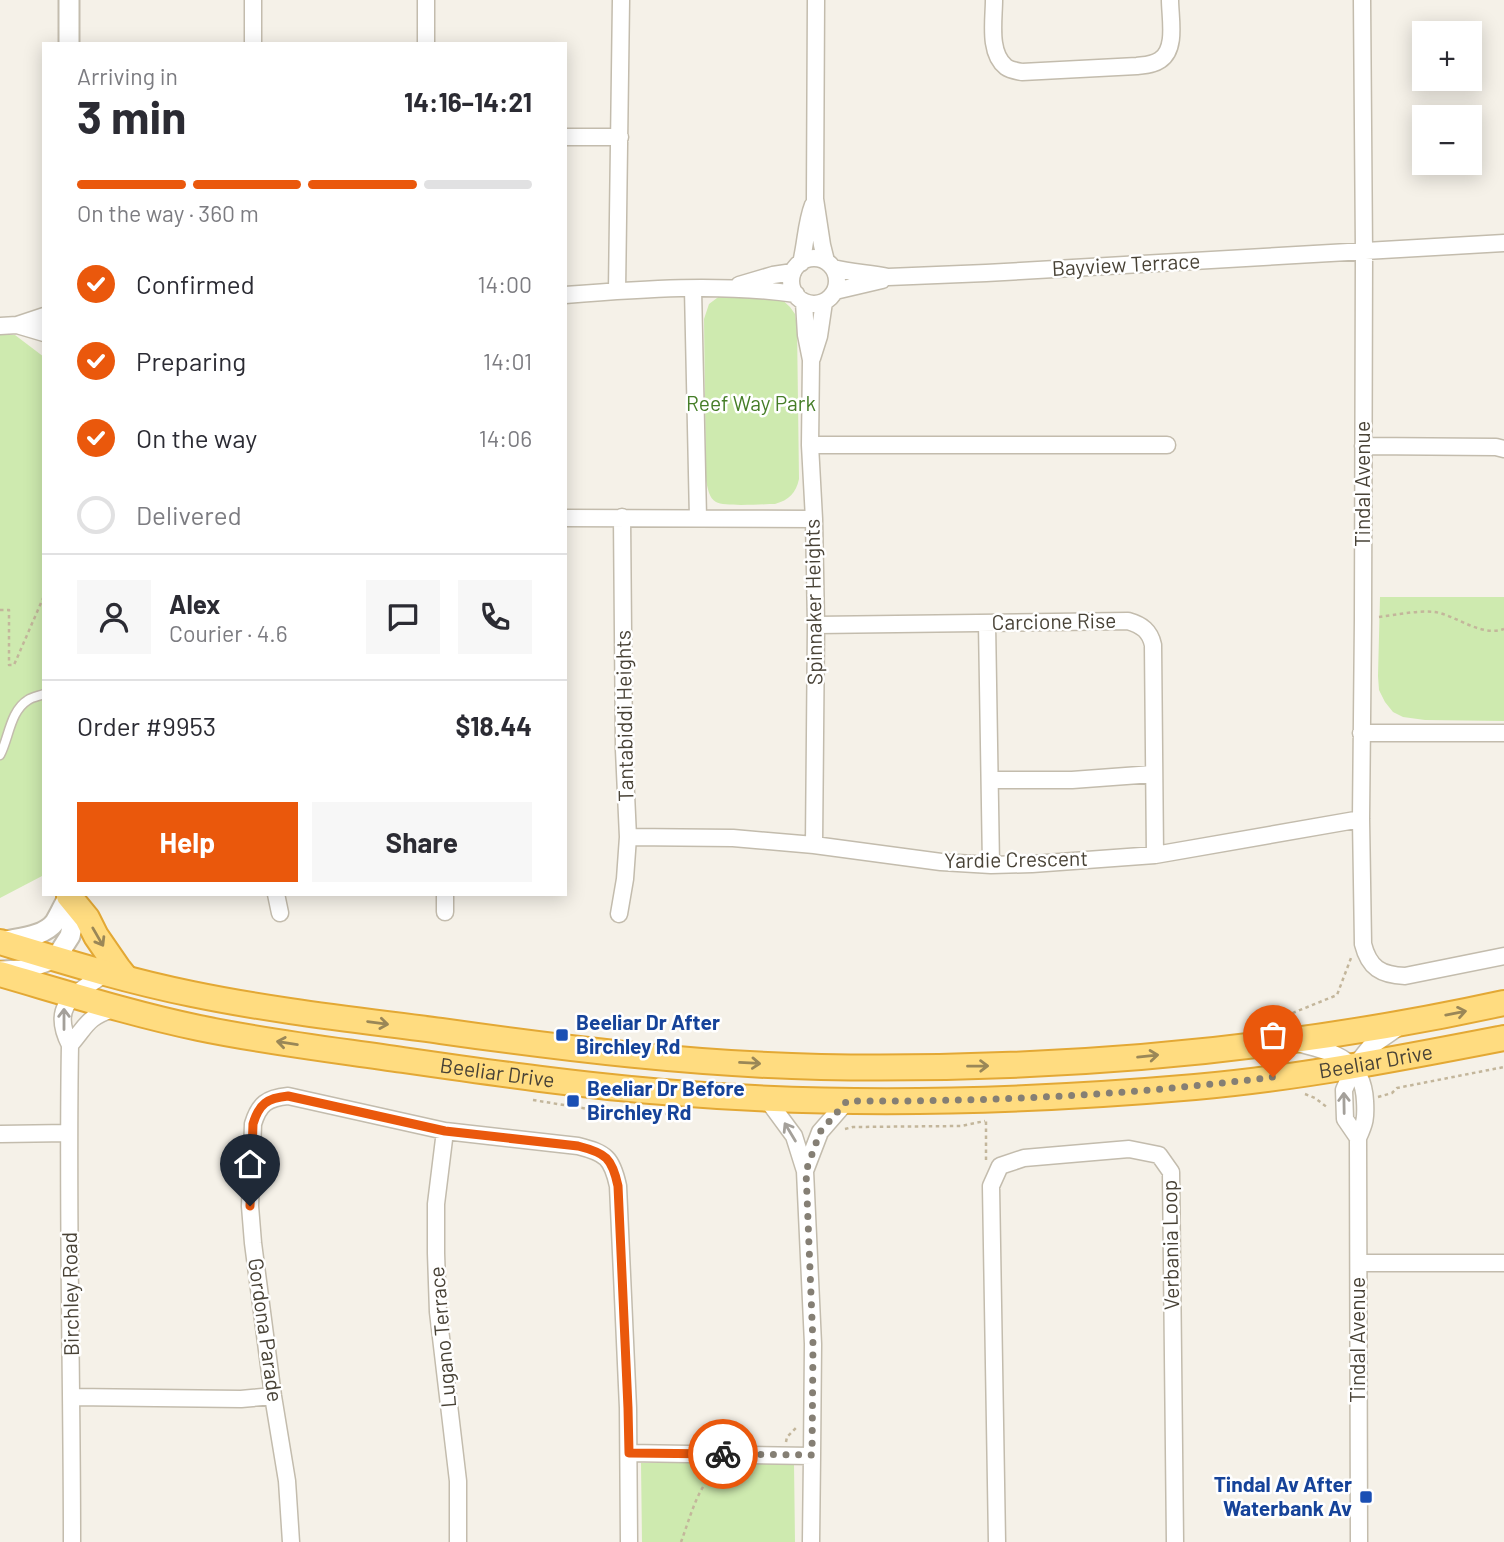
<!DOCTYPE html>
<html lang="en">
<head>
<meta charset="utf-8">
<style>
	body { margin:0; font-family:Barlow,sans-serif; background:#f7f7f7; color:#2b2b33; height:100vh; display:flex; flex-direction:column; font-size:26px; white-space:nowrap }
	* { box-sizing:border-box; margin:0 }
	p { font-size:23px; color:#7c7c81 }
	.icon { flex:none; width:38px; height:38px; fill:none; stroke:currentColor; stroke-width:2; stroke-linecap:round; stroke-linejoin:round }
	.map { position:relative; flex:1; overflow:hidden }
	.details { position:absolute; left:42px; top:42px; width:525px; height:854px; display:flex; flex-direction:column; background:#fff; border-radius:0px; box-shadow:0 4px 18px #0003 }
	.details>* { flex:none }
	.controls { position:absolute; left:1412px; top:21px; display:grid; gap:14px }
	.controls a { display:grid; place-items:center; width:70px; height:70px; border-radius:0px; background:#fff; box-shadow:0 4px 18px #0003; font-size:35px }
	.pin { position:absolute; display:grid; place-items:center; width:60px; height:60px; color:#fff; margin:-72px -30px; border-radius:50% 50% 50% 0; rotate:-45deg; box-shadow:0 0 7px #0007 }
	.pin .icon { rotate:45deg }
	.courier { position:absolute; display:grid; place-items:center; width:70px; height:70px; margin:-35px; border:5px solid #ea580c; border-radius:50%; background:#fff; color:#222; box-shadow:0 2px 9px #0007 }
	.overview em { font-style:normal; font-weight:700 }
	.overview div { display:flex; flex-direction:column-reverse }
	.overview { display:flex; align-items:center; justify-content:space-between; height:119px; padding:0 35px }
	h1 { font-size:46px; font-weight:700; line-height:52px }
	.bar { display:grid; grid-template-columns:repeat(4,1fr); gap:10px 7px; align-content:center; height:84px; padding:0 35px }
	.bar i { height:9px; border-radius:5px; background:#e1e1e2 }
	.bar .current { background:#ea580c }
	.bar p { grid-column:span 4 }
	.line { display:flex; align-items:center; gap:18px; padding:0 35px; border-top:2px solid #e1e1e2 }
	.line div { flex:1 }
	.round { display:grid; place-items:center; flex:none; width:74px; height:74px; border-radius:0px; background:#f7f7f7 }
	ol { padding:0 35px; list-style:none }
	li { display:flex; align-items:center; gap:21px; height:77px }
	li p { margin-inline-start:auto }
	li .icon { padding:7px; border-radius:50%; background:#ea580c; color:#fff; stroke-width:4 }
	li:last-child { color:#7c7c81 }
	li i { width:38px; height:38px; border:4px solid #e1e1e2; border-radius:50% }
	.action { display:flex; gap:14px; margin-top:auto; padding:14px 35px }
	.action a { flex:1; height:80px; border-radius:0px; background:#ea580c; color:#fff; font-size:28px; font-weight:700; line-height:80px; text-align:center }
	.action a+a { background:#f7f7f7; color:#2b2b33 }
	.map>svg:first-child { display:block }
	.green { fill:#ceeaaf }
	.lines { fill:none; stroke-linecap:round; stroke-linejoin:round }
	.service-casing { stroke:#c3bcad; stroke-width:11 }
	.minor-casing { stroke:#c3bcad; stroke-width:19 }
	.tertiary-casing { stroke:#c3bcad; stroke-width:23 }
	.trunk-casing { stroke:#e3a834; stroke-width:28 }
	.path { stroke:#c3b69b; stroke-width:2.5; stroke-dasharray:3.5 3.5; stroke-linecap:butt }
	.service { stroke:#fff; stroke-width:8 }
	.minor { stroke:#fff; stroke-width:16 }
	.tertiary { stroke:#fff; stroke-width:19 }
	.trunk { stroke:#ffdc80; stroke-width:24 }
	.oneway { stroke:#9a8757 }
	.oneway2 { stroke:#a4a09a }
	.done { stroke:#857f74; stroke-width:7; stroke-dasharray:0 12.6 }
	.route { stroke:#ea580c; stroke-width:9 }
	.transit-dot { fill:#1a4fb4; stroke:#fff; stroke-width:2.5 }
	.labels { text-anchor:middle; stroke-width:5; stroke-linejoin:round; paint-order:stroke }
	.street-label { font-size:21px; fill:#484236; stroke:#fff }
	.park-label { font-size:21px; fill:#457d27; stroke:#fff }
	.transit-label { font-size:21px; font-weight:bold; fill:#164399; stroke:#fff; text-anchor:start }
</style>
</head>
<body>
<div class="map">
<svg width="1504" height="1542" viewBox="0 0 1504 1542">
	<rect width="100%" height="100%" fill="#f5f1e8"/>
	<path class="green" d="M721,295L778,296L790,307L795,314L797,327L799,479C796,493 789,500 775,504C763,504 725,507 716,502C709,498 708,489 706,481L704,319L709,304Z
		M0,335H15L44,357V875L0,898Z
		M1380,597H1504V721L1425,720L1403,717L1393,712L1385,702L1379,690L1378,676Z
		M641,1463H794L795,1542H642Z"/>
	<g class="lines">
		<defs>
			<path id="service" d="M0,755C9,738 10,711 28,700C32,697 39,696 44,694"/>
			<path id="minor" d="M426,0V44
				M816,0L815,199L822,245L826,261
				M994,0C994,20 988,53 1006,67C1010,70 1016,71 1022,72L1137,66C1145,65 1153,65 1160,60C1177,49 1170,18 1170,0
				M1362,0L1364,252L1363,619L1361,819L1363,944C1369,968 1381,975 1405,976L1504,956
				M253,44V0
				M565,137H620
				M791 281a23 23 0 1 1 46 0a23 23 0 1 1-46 0Z
				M801,263C806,243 806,223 813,205
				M833,268C851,273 870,273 888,277L986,273L1504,243
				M739,285L773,275L793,272
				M693,289L698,518
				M617,291L621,0
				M835,291L882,280
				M565,295C641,289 720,283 796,294
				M804,302L806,335L811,360L810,445L814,519L816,625L814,845
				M17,325L44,333
				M0,326L17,325L44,316
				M812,358L819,336L824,302
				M810,445H1167
				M1363,446L1496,447L1504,449
				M565,518L814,519
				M987,623L991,865
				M816,625L1128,621C1142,625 1150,631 1153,645L1155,855
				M1361,733H1504
				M990,780H1072L1153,774
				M628,837L733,838L814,845L941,862L991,865L1032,864L1155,855L1361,819
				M276,894L280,913
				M445,912V894
				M619,914L625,879L628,837L624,750L622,517
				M1301,1044C1336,1053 1363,1060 1365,1101C1366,1118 1365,1123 1358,1138L1359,1542
				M70,1045C88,1024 86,1018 115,1008
				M766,1098L794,1136L805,1171L813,1344L812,1456
				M445,1131L436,1204V1253L438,1312L458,1481V1542
				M0,1134L69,1133
				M1358,1138L1345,1119L1344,1090L1354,1067L1370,1047L1396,1029
				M805,1171L820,1132L847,1101
				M1359,1263H1504
				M72,1397L241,1399L273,1396
				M629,1453L812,1456L811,1542
				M72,1542C72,1376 67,1211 70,1045C49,1004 76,994 106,973
				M291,1542L287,1481L273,1396L253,1243L250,1206L253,1124C259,1104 267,1098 288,1096L445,1131L578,1146C606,1153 612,1158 618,1186L628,1408L629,1542
				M997,1542L991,1186L1000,1166L1024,1158L1129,1149L1159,1155L1171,1172L1175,1542"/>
			<path id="tertiary" d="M69,0V44
				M1,942C18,938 44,937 55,922C60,914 64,904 69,896
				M1,971L22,970L56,958L70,936L72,927L69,894"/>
			<g id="trunk">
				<path d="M69,896L87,918L96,936L118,968L126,978"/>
				<path d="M0,942C63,961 127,981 192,994C274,1011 358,1020 441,1031C567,1049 694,1064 821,1067C1050,1071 1280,1052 1504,1003"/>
				<path id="s1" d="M0,974C66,993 132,1014 199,1028C266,1042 335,1050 403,1060C493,1073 584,1086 676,1093C848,1107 1022,1102 1195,1087C1299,1078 1401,1058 1504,1038"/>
			</g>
		</defs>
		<use href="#service" class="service-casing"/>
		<use href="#minor" class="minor-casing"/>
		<use href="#tertiary" class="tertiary-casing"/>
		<use href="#trunk" class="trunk-casing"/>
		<path class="path" d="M0,610H9V665H14L44,596
			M1379,617C1396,615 1417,610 1435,612C1458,616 1480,637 1504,629
			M1273,1021L1337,995L1351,958
			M1305,1094L1315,1098L1328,1108
			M1378,1097L1392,1093L1397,1088L1504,1067
			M533,1100L607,1112L666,1114
			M845,1129L853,1127L961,1126L985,1121
			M986,1160V1121
			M786,1442L787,1437L796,1428
			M681,1542C690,1518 697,1488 716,1470"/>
		<use href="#service" class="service"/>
		<use href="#minor" class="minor"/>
		<use href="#tertiary" class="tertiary"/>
		<use href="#trunk" class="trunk"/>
	</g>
	<defs><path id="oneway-shaft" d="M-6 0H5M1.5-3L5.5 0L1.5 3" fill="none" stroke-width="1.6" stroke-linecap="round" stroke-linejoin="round" transform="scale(1.75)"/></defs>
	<g class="oneway">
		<use href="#oneway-shaft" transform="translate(98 937) rotate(60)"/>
		<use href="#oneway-shaft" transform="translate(1456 1013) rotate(-11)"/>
		<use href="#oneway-shaft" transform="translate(378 1023) rotate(8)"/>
		<use href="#oneway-shaft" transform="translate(287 1043) rotate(-171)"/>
		<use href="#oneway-shaft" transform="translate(1148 1056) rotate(-6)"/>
		<use href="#oneway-shaft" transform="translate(750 1063) rotate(3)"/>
		<use href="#oneway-shaft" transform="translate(978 1066) rotate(-1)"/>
	</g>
	<g class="oneway2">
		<use href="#oneway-shaft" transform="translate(64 1019) rotate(-90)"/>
		<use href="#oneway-shaft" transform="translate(1344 1103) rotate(-91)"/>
		<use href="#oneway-shaft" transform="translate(790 1132) rotate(-121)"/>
	</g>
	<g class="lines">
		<path class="done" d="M723,1454L812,1455L813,1344L806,1171L820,1132L847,1101C989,1102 1132,1095 1273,1077"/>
		<path class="route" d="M250,1206L253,1124C259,1104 267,1098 288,1096L445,1131L578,1146C606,1153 612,1158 618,1186L628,1408L629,1453L723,1454"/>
	</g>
	<g class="transit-dot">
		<rect x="555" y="1028" width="14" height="14" rx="3.5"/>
		<rect x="566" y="1094" width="14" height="14" rx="3.5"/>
		<rect x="1359" y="1490" width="14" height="14" rx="3.5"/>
	</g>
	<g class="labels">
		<g class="street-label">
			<text transform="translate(1126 265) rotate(-3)" y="7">Bayview Terrace</text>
			<text transform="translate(1363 484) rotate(-90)" y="7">Tindal Avenue</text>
			<text transform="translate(814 602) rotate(-91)" y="7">Spinnaker Heights</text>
			<text transform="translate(1054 622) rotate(-1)" y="7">Carcione Rise</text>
			<text transform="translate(625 716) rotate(-91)" y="7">Tantabiddi Heights</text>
			<text transform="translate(1016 860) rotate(-1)" y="7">Yardie Crescent</text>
			<text dy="7" stroke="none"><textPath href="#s1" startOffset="1390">Beeliar Drive</textPath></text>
			<text dy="7" stroke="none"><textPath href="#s1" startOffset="508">Beeliar Drive</textPath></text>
			<text transform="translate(1171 1245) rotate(-91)" y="7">Verbania Loop</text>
			<text transform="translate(71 1294) rotate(-91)" y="7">Birchley Road</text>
			<text transform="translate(265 1330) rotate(82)" y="7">Gordona Parade</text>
			<text transform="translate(443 1337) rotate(-95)" y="7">Lugano Terrace</text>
			<text transform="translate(1358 1340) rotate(-90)" y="7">Tindal Avenue</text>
		</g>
		<g class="park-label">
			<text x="751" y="411">Reef Way Park</text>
		</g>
		<g class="transit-label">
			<text x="576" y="1030">Beeliar Dr After<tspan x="576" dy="24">Birchley Rd</tspan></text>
			<text x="587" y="1096">Beeliar Dr Before<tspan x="587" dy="24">Birchley Rd</tspan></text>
			<text x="1352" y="1492" text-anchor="end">Tindal Av After<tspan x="1352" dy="24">Waterbank Av</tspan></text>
		</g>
	</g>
</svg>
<div class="controls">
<a>+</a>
<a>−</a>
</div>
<div class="pin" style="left:1273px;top:1077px;background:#ea580c"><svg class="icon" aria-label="bag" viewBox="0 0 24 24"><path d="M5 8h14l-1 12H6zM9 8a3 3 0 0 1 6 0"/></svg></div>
<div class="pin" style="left:250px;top:1206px;background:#1f2937"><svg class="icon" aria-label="home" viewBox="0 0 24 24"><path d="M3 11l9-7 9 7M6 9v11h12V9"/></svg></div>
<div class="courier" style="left:723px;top:1454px"><svg class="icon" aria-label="bike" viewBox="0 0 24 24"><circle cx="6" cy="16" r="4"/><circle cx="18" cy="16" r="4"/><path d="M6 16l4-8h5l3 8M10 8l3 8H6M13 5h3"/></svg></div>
<section class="details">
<div class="overview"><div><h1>3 min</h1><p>Arriving in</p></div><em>14:16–14:21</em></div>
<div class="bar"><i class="current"></i><i class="current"></i><i class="current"></i><i></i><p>On the way · 360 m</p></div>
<ol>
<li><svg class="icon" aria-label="check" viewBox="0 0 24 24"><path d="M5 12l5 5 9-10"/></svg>Confirmed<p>14:00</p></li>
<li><svg class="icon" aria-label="check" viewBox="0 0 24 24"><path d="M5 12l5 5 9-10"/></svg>Preparing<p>14:01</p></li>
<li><svg class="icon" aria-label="check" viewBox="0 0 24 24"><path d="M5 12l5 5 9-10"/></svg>On the way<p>14:06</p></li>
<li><i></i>Delivered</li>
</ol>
<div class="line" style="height:126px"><a class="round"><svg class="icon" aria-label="person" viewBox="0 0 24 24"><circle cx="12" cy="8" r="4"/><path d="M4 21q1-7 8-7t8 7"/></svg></a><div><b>Alex</b><p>Courier · 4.6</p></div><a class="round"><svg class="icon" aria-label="chat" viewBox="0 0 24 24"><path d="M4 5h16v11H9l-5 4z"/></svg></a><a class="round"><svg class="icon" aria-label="phone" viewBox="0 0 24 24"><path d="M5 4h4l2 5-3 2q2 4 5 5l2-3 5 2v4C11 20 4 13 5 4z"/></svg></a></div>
<div class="line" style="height:91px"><div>Order #9953</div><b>$18.44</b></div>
<div class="action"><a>Help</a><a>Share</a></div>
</section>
</div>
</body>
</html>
